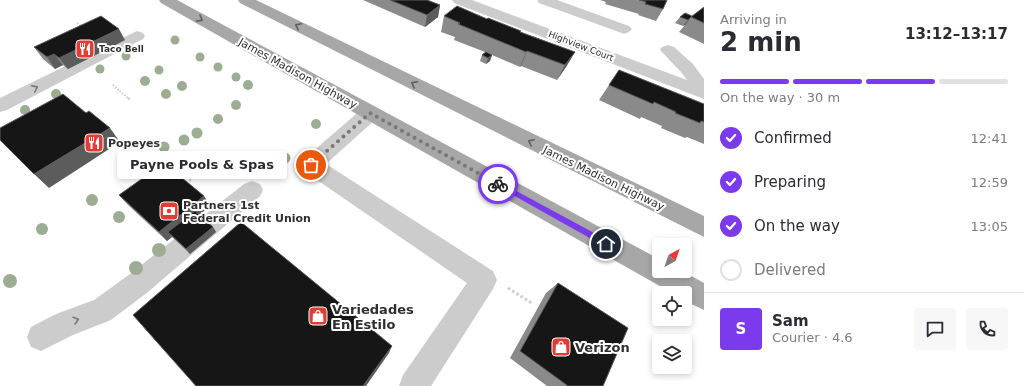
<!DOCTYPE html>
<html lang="en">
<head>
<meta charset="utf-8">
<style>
	body { margin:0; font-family:"DejaVu Sans",sans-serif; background:#f7f7f7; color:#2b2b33; height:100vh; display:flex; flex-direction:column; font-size:15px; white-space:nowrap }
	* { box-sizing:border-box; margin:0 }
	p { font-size:13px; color:#7c7c81 }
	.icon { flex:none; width:22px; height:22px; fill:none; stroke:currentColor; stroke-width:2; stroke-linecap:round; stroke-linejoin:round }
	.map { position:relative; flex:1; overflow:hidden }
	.side { display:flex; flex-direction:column; background:#fff; width:320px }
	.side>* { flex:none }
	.needle { width:26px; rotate:40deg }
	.tools { position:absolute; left:652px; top:238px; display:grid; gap:8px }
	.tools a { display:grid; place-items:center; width:40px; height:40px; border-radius:4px; background:#fff; box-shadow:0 2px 6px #0003; font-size:20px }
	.pin { position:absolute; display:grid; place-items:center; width:34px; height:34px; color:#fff; margin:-17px; border:2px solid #fff; border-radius:50%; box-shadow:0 1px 4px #0007 }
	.courier { position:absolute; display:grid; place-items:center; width:40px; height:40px; margin:-20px; border:3px solid #7c3aed; border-radius:50%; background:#fff; color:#222; box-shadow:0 1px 5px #0007 }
	.bubble { position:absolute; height:28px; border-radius:4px; background:#fff; box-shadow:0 2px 6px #0003; font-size:13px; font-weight:700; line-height:28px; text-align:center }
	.head em { font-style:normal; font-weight:700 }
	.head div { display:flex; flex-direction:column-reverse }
	.head { display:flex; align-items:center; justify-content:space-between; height:68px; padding:0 16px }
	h1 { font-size:26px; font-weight:700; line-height:30px }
	.bar { display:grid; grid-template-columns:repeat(4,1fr); gap:6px 4px; align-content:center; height:48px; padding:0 16px }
	.bar i { height:5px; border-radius:3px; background:#e1e1e2 }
	.bar .on { background:#7c3aed }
	.bar p { grid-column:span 4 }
	.line { display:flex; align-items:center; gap:10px; padding:0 16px; border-top:1px solid #e1e1e2 }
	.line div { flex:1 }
	.round { display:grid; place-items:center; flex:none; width:42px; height:42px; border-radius:4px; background:#f7f7f7 }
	ol { padding:0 16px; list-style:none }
	li { display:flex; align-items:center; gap:12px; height:44px }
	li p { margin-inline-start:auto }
	li .icon { padding:4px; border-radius:50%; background:#7c3aed; color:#fff; stroke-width:4 }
	li:last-child { color:#7c7c81 }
	li i { width:22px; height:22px; border:2px solid #e1e1e2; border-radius:50% }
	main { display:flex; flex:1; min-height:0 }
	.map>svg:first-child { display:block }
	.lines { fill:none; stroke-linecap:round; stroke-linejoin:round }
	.path-far2 { stroke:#ccc; stroke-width:2; stroke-dasharray:1.5 1.5; stroke-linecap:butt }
	.path-far1 { stroke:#ccc; stroke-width:2.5; stroke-dasharray:2 2; stroke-linecap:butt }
	.path { stroke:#ccc; stroke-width:3; stroke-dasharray:2.5 2.5; stroke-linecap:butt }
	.minor { fill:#ccc; fill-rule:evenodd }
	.major { fill:#a7a7a7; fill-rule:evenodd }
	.tree { fill:#9dad94 }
	.wall { fill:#8a8a8a }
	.shaded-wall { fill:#5c5c5c }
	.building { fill:#161616; stroke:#5c5c5c }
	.oneway { stroke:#5f5f5f }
	.oneway2 { stroke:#767676 }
	.route { fill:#7c3aed }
	.done { stroke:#787878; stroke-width:4; stroke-dasharray:0 7.2 }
	.labels { text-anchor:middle; stroke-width:4; stroke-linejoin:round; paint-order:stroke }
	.far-street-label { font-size:9px; fill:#2f2f2f; stroke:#fff }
	.far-poi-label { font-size:9px; font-weight:bold; fill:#2f2f2f; stroke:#fff; text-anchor:start }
	.street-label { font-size:11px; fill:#2f2f2f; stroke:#fff }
	.poi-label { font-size:11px; font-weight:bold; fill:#2f2f2f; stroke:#fff; text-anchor:start }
	.near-poi-label { font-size:13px; font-weight:bold; fill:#2f2f2f; stroke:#fff; text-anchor:start }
</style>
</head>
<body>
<main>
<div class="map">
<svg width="704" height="386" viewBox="0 0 704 386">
	<rect width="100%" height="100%" fill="#fff"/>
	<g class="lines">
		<path class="path-far2" d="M77,23L84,28
			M113,85L129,99"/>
		<path class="path-far1" d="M128,98L131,101
			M186,183L215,162"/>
		<path class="path" d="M508,288L533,304"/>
		<path class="minor" d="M452,0H472L687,80L681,72L660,50L662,47L668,45L674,47L693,64L704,79V99L454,3Z
			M537,0H557L629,26L632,29L629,32L624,34L619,32L539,3Z
			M137,31L143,33L145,36L143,39L7,110L0,112V98Z
			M370,106L377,108L379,113L377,118L326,164L493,271L497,280L493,289L431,386H399L403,375L467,283L304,171L301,165L304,159L363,108Z
			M252,181L260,184L263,190L260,196L148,292L111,320L73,335L41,351L31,347L27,337L31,327L56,314L94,300L130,274L244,184Z"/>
		<path class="major" d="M159,0H177L659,259V271H682L704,283V310L685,301V293H672L161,3Z
			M238,0H256L704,216V237L240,3Z"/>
	</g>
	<g class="tree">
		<circle cx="175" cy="40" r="4.5"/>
		<circle cx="126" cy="56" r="4.5"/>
		<circle cx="200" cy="57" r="4.5"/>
		<circle cx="218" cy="67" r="4.5"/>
		<circle cx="100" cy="69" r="4.5"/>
		<circle cx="159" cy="70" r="4.5"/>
		<circle cx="236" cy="77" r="4.5"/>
		<circle cx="145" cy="81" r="5"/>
		<circle cx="248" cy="85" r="5"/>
		<circle cx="182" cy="86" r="5"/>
		<circle cx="56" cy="94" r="5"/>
		<circle cx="166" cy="94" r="5"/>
		<circle cx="236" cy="105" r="5"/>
		<circle cx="25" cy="110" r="5"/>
		<circle cx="218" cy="119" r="5"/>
		<circle cx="316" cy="124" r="5"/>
		<circle cx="197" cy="133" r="5.5"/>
		<circle cx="184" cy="140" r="5.5"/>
		<circle cx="164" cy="147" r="5.5"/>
		<circle cx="152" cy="158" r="5.5"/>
		<circle cx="285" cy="158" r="5.5"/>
		<circle cx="92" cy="200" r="6"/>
		<circle cx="119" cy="217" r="6"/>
		<circle cx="42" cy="229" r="6"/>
		<circle cx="159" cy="250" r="7"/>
		<circle cx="136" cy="268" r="7"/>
		<circle cx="10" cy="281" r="7"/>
	</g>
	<path class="wall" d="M363,0H427L440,5L438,17L425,27Z
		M600,0H667L663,9L656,21L638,15L639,14L605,4L606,2Z
		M704,7V44L679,32L685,25L683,26L675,23L680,17L692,16Z
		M444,16L487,19L521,32L575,52L566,67L557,80L521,66L520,67L492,55L490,61L486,64L480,61L482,55L485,52L454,40L455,37L441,32Z
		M125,40L68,69L63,65L55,69L43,59L34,47Z
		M619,70L704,104V144L687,137L685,138L661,128L662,126L641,117L640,119L599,100Z
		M119,195L204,196L210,206L199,215L213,227L216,232L190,254L172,237L167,241L128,205Z
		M558,283L603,386H547L510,358L546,293Z"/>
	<path class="shaded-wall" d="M440,5L438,17L425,27L427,15Z
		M690,19L685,25L683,26L688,20Z
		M119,29L125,40L68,69L59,58Z
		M527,51L521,66L520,67L526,52Z
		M575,52L566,67L557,80L565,65Z
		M54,54L63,65L55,69L47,57Z
		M492,55L490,61L486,64L488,58Z
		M110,128L120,142L49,188L34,174Z
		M204,196L210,206L173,236L168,232L172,237L167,241L159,232Z
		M213,227L216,232L190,254L186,249Z
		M392,346L389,353L366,386H363Z"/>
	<path class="building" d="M390,0H427L440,5L427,15Z
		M639,0H667L663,9L645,4L646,2Z
		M457,6L487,19L488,18L521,31L520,32L575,52L565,65L527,51L526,52L458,24L460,23L444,16Z
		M704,7V23L691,17Z
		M685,13L692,16L688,20L680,17Z
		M101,16L119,29L59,58L54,54L47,57L34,47Z
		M486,52L492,55L488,58L482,55Z
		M619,70L704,104V122L701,121L700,123L675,113L676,112L654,102L653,104L609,85Z
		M63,94L86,113L89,111L110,128L34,174L0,140V128Z
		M164,163L204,196L159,232L119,195Z
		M195,211L213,227L186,249L168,232Z
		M241,222L392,346L363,386H196L133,315Z
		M558,283L628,328L603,386H568L520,351Z"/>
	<defs><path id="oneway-chevron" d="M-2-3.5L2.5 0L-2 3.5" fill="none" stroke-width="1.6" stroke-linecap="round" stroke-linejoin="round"/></defs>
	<g class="oneway">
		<use href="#oneway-chevron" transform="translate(200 19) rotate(29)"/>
		<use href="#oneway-chevron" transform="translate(298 26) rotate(-154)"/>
		<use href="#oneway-chevron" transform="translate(414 84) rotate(-154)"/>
		<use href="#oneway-chevron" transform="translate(531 142) rotate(-154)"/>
	</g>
	<g class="oneway2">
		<use href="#oneway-chevron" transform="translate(35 88) rotate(-27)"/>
		<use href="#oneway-chevron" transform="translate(76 320) rotate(-17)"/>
	</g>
	<path class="route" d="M498,181L609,241V246H604L495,185V184Z"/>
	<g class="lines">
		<path class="done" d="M311,165L370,113L498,184"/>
	</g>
	<defs>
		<symbol id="restaurant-square" viewBox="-11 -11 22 22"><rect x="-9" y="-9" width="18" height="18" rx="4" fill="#e23d34" stroke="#fff"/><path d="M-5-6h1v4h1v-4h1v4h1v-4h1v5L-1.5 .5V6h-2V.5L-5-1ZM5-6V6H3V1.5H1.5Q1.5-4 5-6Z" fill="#fff"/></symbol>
		<symbol id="bank-square" viewBox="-11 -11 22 22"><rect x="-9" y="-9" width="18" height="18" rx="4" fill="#e23d34" stroke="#fff"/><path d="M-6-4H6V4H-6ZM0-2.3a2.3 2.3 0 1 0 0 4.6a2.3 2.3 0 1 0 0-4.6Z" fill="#fff"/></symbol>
		<symbol id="shop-square" viewBox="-11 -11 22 22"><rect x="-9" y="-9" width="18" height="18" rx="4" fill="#e23d34" stroke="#fff"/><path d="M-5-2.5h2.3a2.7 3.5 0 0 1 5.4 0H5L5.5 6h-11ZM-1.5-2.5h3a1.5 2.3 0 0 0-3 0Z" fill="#fff"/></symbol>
	</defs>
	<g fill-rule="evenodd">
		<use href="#restaurant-square" x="74" y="38" width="22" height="22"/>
		<use href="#restaurant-square" x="83" y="132" width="22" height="22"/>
		<use href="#bank-square" x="158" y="200" width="22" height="22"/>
		<use href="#shop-square" x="307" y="305" width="22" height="22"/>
		<use href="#shop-square" x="550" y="336" width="22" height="22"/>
	</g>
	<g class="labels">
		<g class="far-street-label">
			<text transform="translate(581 46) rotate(21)" y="3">Highview Court</text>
		</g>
		<g class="far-poi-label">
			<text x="99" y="52">Taco Bell</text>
		</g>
		<g class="street-label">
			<text transform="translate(298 73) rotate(29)" y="4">James Madison Highway</text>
			<text transform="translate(604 178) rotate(26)" y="4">James Madison Highway</text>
		</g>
		<g class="poi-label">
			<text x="108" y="147">Popeyes</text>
			<text x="183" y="209">Partners 1st<tspan x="183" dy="13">Federal Credit Union</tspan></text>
		</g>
		<g class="near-poi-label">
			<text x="332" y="314">Variedades<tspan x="332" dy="15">En Estilo</tspan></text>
			<text x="575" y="352">Verizon</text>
		</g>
	</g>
</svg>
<div class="tools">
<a><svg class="needle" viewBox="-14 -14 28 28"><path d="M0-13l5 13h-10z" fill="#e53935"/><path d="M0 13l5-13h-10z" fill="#7c7c81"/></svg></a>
<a><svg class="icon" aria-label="locate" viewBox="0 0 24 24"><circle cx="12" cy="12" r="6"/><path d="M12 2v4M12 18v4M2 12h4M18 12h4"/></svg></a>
<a><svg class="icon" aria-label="layers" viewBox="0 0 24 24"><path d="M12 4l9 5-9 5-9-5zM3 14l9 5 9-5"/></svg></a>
</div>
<div class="pin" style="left:311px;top:165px;background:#ea580c"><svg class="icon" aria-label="bag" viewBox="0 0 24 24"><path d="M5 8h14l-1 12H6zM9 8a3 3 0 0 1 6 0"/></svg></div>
<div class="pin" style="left:606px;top:244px;background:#1f2937"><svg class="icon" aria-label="home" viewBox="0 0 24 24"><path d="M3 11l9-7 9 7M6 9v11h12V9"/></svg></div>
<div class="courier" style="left:498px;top:184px"><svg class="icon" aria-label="bike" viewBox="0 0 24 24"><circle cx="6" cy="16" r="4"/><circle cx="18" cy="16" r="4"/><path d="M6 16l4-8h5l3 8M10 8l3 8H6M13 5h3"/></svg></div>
<div class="bubble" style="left:117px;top:151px;width:170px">Payne Pools &amp; Spas</div>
</div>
<section class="side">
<div class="head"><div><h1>2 min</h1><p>Arriving in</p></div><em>13:12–13:17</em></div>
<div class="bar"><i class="on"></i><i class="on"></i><i class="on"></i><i></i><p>On the way · 30 m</p></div>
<ol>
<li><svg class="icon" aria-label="check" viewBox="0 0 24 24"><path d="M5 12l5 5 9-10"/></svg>Confirmed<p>12:41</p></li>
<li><svg class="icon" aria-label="check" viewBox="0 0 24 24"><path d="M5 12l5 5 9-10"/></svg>Preparing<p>12:59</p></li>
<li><svg class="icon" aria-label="check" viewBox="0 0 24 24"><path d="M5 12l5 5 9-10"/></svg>On the way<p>13:05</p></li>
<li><i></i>Delivered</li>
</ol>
<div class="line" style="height:72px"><b class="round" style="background:#7c3aed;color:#fff">S</b><div><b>Sam</b><p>Courier · 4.6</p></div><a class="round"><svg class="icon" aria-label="chat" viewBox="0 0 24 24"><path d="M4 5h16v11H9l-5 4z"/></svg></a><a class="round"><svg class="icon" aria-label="phone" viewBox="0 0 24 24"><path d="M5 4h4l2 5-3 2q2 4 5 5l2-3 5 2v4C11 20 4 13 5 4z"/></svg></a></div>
</section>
</main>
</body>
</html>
